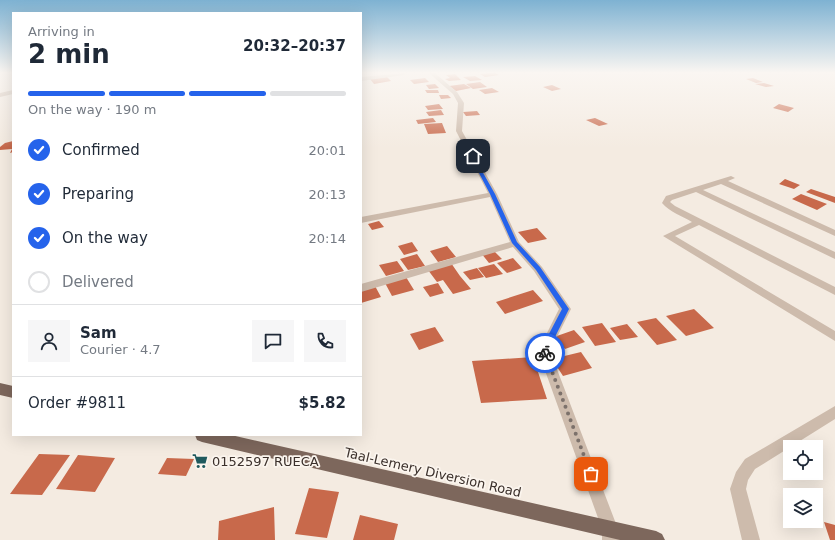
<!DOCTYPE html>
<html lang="en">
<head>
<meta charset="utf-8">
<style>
	body { margin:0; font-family:"DejaVu Sans",sans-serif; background:#f6f6f7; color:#1f2937; height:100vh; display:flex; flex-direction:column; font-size:15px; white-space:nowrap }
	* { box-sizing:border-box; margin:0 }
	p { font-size:13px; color:#747a83 }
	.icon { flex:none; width:22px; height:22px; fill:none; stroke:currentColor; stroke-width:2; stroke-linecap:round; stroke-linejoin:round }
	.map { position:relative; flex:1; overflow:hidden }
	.panel { position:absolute; left:12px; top:12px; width:350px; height:424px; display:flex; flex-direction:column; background:#fff; border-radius:0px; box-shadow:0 4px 16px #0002 }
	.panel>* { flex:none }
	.buttons { position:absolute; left:783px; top:440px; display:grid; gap:8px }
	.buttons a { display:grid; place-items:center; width:40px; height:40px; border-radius:0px; background:#fff; box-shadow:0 4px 16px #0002; font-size:20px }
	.pin { position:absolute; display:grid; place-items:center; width:34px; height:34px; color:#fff; margin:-17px; border-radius:8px; box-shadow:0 2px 6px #0006 }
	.courier { position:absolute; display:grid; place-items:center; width:40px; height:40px; margin:-20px; border:3px solid #2563eb; border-radius:50%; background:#fff; color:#222; box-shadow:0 1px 5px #0007 }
	.headline em { font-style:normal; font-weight:600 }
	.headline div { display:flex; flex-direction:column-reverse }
	.headline { display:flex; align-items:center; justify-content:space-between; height:68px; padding:0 16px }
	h1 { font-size:26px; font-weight:600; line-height:30px }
	.bar { display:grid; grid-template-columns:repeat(4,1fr); gap:6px 4px; align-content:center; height:48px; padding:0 16px }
	.bar i { height:5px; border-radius:3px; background:#e0e1e3 }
	.bar .active { background:#2563eb }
	.bar p { grid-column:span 4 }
	.line { display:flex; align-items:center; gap:10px; padding:0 16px; border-top:1px solid #e0e1e3 }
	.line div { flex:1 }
	.round { display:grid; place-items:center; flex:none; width:42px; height:42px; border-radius:0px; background:#f6f6f7 }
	ol { padding:0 16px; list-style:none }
	li { display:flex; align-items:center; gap:12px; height:44px }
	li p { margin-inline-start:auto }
	li .icon { padding:4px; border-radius:50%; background:#2563eb; color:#fff; stroke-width:4 }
	li:last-child { color:#747a83 }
	li i { width:22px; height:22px; border:2px solid #e0e1e3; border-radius:50% }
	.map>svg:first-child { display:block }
	.building { fill:#c8694b }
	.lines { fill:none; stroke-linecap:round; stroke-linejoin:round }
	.minor { fill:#cdbbac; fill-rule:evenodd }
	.primary { fill:#7d675c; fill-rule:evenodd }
	.route { fill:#2563eb }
	.done { stroke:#7c716b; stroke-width:4; stroke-dasharray:0 7.2 }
	.labels { text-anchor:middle; stroke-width:3.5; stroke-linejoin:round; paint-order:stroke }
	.near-poi-label { font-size:13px; fill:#3b302b; stroke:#fbf5ee; text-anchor:start }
	.near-street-label { font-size:13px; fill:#3b302b; stroke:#fbf5ee }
</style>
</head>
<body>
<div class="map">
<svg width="835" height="540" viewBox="0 0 835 540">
	<rect width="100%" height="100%" fill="#f4ebe1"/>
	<path class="building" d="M489,73H495L499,75L485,77L480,74Z
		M455,74L461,80L449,81L445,79L450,78L446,75Z
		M475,76L482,80L470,81L463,77Z
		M387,77L391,81L374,84L370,79Z
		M425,78L429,82L414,84L410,80Z
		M753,78L763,82L756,83L746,79Z
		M480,82L487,87L473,89L466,84Z
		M764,83L774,86L766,87L755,84Z
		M435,84L439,88L429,89L426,85Z
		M464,84L471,88L456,91L449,86Z
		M552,85L561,89L552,91L543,87Z
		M492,88L499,92L485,94L479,90Z
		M425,90H438L439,93H427Z
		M439,95H448L451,98L441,99Z
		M439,104L443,109L428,110L425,106Z
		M779,104L794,108L788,112L773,108Z
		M441,110L444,115L429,116L426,112Z
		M477,111L480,115L466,116L463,112Z
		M433,118L436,122L418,124L416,120Z
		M595,118L608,124L599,126L586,120Z
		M442,123L446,133L428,134L424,124Z
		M13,141V152L10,153L12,149L0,150V147L5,143Z
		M785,179L800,185L794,189L779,184Z
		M811,189L835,197V203L806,192Z
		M801,194L827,204L817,210L792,199Z
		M379,221L384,227L372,230L368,224Z
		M537,228L547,239L528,243L518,232Z
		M412,242L418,251L404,255L398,246Z
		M447,246L456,257L438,262L430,251Z
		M493,250L502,259L489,263L481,253Z
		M417,254L425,266L408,270L400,259Z
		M513,258L522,268L507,273L497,263Z
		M397,261L404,271L386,276L379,265Z
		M451,263L460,276L471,289L453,294L443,280L437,282L428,270Z
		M494,264L503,274L486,278L478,268Z
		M477,268L484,277L470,280L463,272Z
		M406,277L414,290L392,296L385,283Z
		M438,283L444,293L430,297L423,287Z
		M375,286L381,297L361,303V290Z
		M533,290L543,301L505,314L496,302Z
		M694,309L714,328L686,336L666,316Z
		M656,318L677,340L657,345L637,322Z
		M602,323L616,342L595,346L582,327Z
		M627,324L638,337L620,340L610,328Z
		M435,327L444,341L419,350L410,334Z
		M574,330L585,342L565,349L554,337Z
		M581,352L592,368L563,376L552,359Z
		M533,357L547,399L481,403L472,361Z
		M39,454L70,455L42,495L10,494Z
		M78,455L115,458L95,492L56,489Z
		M167,458L194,459L186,476L158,474Z
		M309,488L339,492L327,538L295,534Z
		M274,507L275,540H218L219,521Z
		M360,515L398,524L394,540H353Z
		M824,522L835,525V540H830Z"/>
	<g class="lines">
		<path class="minor" d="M406,73L404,75L361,81V77Z
			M429,73H437L436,74L457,92L464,103L462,131L497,194L519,242L542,267L571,309L550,351L618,529L620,540H602V529L538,351L559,309L534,271L513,247L361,292V284L510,242L490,197L361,223V217L488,193L456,131L458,103L453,94Z
			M13,90V94L0,97V93Z
			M731,176L735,178L728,181L835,230V236L721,184L703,190L835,252V259L696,192L672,200L670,202L675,206L835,287V295L699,225L675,236L835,331V341L663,236L692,222C682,216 670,212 662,203L666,196Z
			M835,406V419L755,469L748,480L746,489L760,540H742L730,489L736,472L745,459Z"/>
		<path class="primary" d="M0,383L13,386V398L0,395Z
			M195,435H231L656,531L662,534L665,540H620L202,442L197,440Z"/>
	</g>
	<linearGradient id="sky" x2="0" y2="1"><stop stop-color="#7eb2d2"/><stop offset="0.49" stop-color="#faf6f2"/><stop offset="1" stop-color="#faf6f2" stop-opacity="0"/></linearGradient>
	<rect width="835" height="148" fill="url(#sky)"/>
	<path class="route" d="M473,155L495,194L517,242L540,267L569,309L548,351V355H542L540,351L562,309L536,270L512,243L490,194L470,156Z"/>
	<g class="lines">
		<path class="done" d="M545,353L591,474"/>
	</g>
	<defs>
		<symbol id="supermarket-bare" viewBox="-9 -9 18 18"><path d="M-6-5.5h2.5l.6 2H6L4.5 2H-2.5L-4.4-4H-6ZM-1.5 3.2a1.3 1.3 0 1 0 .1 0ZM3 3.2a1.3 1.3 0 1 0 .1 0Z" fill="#1f5a5e" stroke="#fbf5ee" stroke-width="2.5" paint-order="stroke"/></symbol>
	</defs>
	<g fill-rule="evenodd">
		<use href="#supermarket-bare" x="189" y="450" width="22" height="22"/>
	</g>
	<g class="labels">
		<g class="near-poi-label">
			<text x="212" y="466">0152597 RUECA</text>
		</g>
		<g class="near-street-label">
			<text transform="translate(433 472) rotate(13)" y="5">Taal-Lemery Diversion Road</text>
		</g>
	</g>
</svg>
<div class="buttons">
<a><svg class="icon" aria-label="locate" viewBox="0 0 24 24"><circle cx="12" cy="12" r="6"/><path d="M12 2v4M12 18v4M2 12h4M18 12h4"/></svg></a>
<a><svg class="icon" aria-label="layers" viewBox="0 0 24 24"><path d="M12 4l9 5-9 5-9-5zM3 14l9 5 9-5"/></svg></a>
</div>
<div class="pin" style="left:591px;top:474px;background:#ea580c"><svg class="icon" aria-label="bag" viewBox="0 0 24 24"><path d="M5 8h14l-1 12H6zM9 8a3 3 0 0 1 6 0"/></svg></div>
<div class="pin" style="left:473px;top:156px;background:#1f2937"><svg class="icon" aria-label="home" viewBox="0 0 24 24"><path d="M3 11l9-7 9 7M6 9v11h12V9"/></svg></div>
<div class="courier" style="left:545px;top:353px"><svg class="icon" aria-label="bike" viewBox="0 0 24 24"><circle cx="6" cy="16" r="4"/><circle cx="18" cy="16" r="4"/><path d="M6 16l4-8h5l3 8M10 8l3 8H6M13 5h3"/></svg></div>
<section class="panel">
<div class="headline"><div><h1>2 min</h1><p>Arriving in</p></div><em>20:32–20:37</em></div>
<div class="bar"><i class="active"></i><i class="active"></i><i class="active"></i><i></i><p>On the way · 190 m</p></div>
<ol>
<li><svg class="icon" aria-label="check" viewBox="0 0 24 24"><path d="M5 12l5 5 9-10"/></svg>Confirmed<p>20:01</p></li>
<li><svg class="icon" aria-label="check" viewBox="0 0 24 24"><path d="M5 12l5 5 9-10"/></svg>Preparing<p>20:13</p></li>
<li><svg class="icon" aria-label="check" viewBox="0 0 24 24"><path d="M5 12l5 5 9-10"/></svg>On the way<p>20:14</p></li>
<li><i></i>Delivered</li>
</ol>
<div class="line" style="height:72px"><a class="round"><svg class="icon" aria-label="person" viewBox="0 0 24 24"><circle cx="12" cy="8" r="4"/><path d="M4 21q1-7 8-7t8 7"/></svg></a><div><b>Sam</b><p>Courier · 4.7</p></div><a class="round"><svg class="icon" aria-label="chat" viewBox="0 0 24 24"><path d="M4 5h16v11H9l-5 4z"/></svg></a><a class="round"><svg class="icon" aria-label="phone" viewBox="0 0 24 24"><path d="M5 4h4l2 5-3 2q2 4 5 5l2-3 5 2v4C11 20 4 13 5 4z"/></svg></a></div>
<div class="line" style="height:52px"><div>Order #9811</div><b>$5.82</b></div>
</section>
</div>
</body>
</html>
